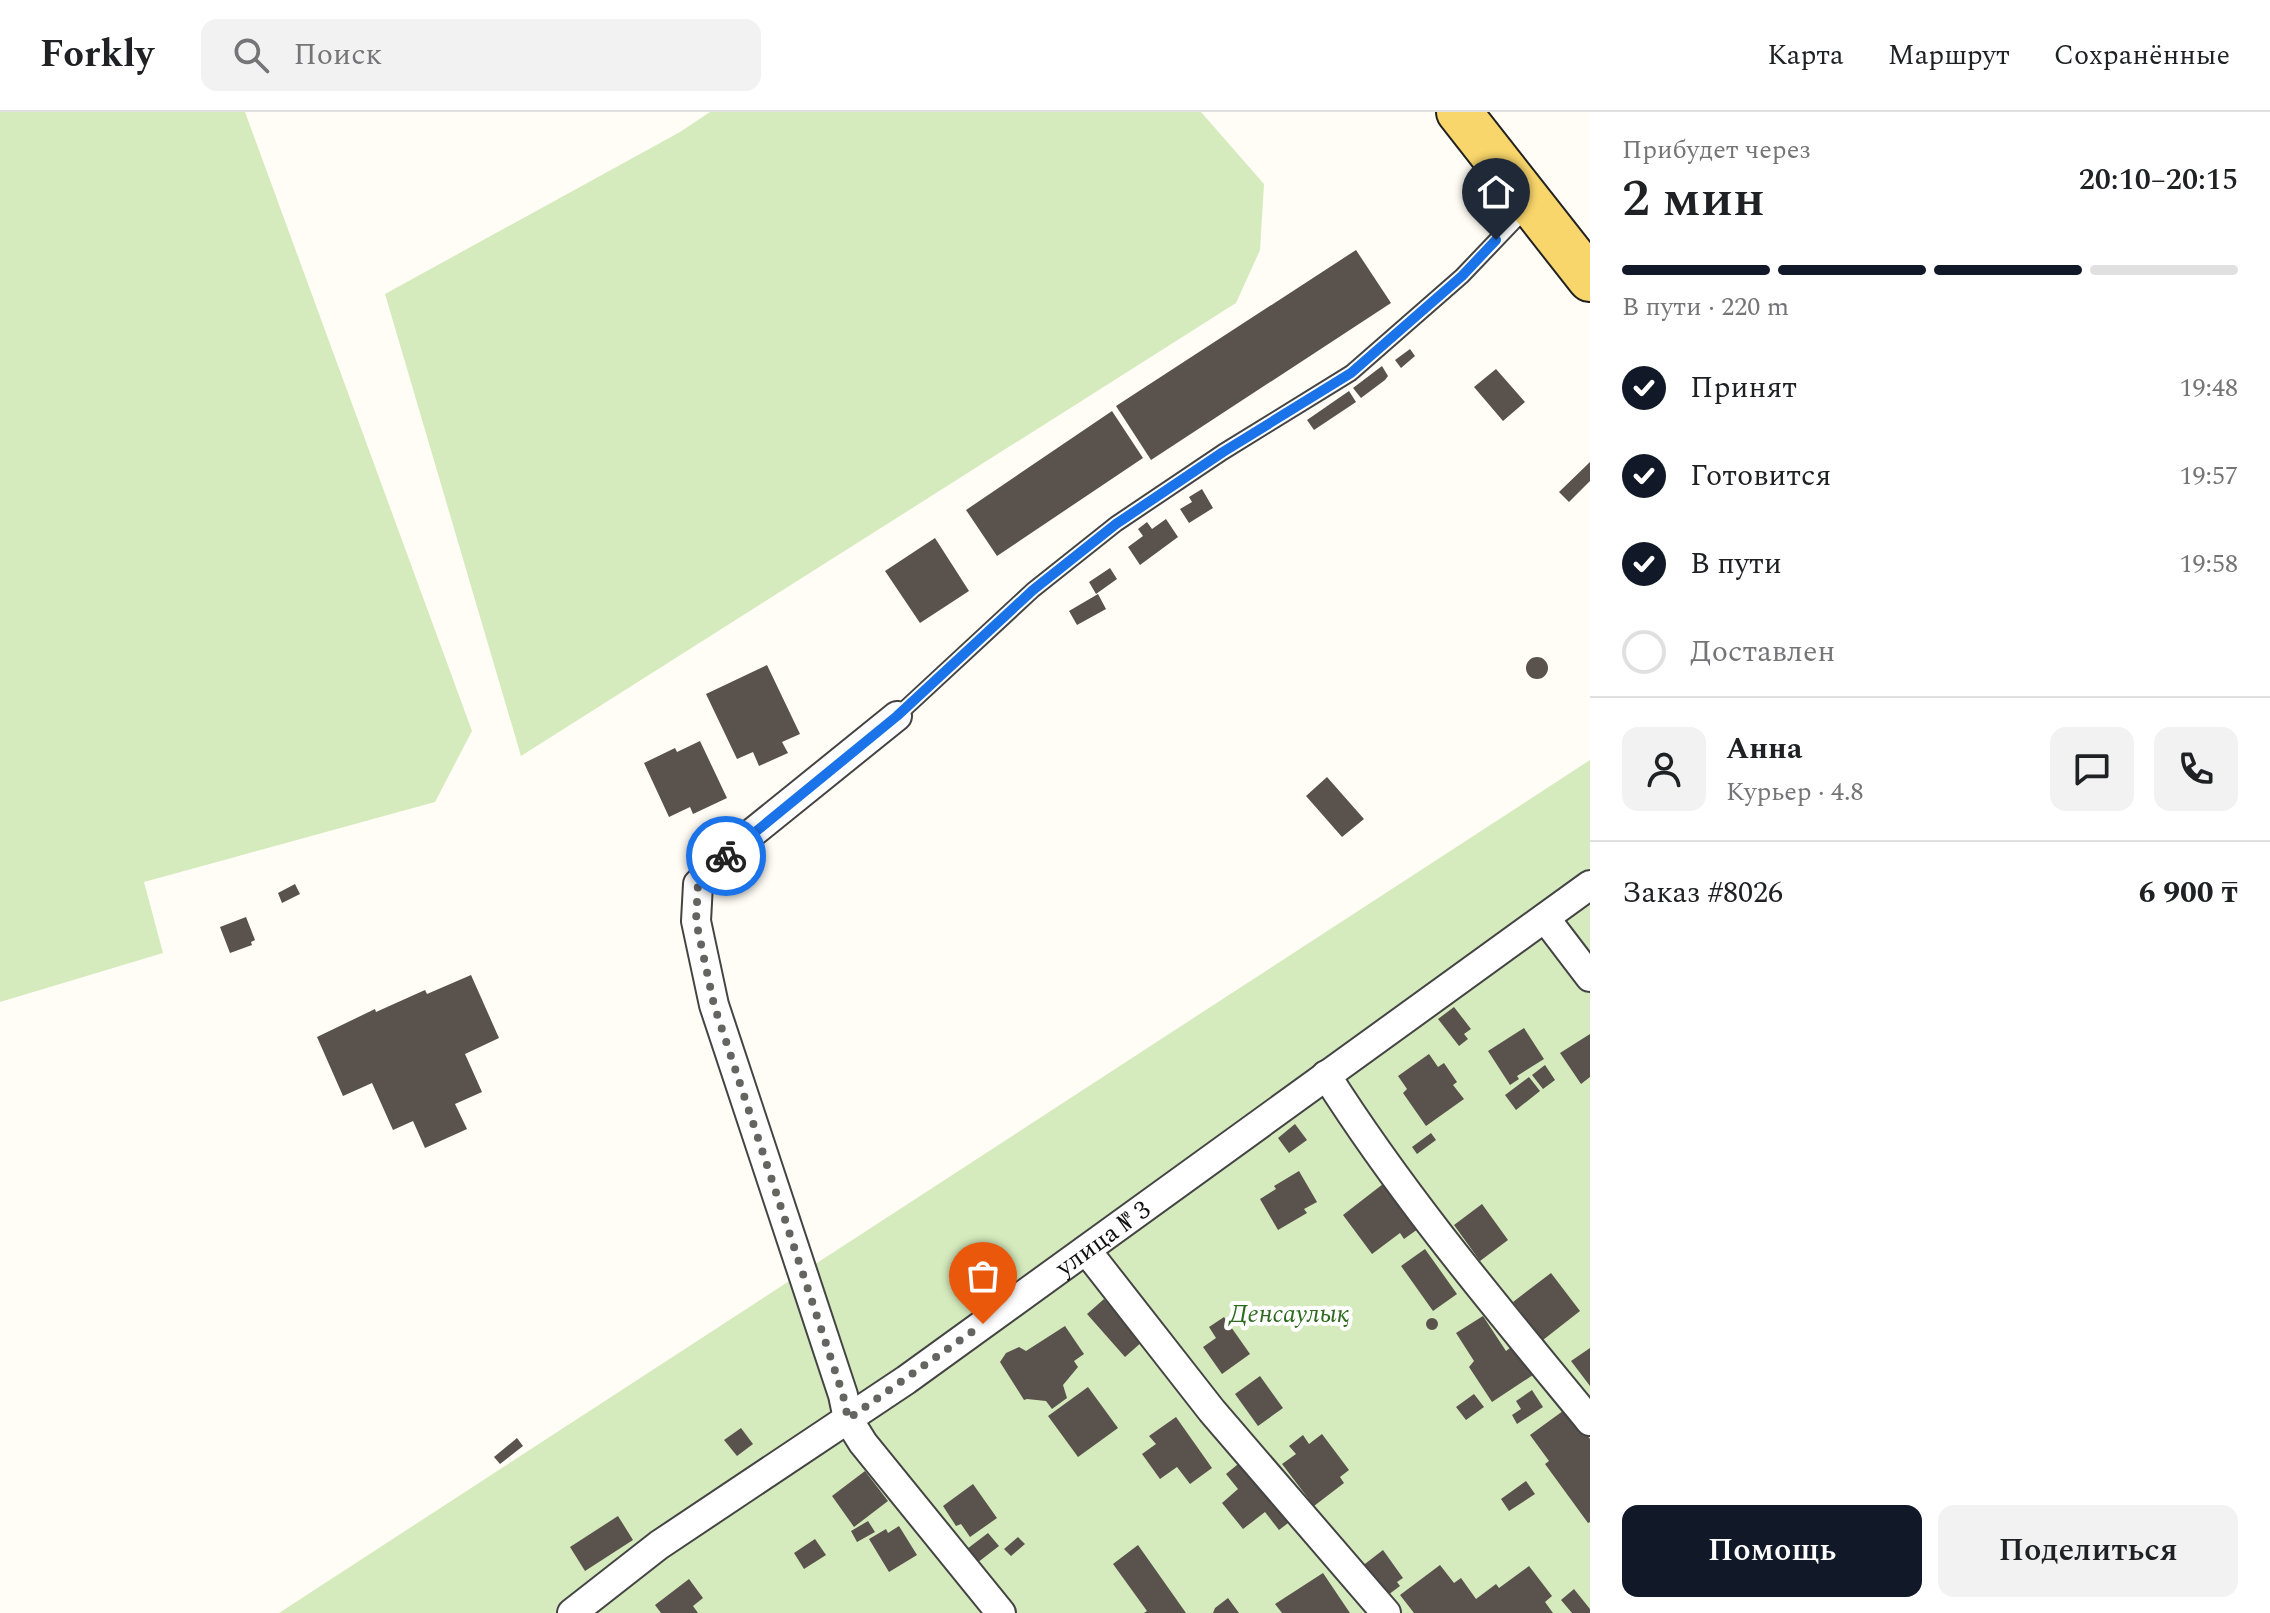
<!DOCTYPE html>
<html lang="ru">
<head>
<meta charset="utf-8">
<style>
	body { margin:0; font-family:Spectral,serif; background:#f2f2f2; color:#202124; height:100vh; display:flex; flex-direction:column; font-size:30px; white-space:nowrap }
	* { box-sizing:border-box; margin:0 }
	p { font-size:26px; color:#757577 }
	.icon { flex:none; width:44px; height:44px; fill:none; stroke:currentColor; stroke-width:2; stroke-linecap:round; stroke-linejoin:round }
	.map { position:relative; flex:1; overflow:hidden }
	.side { display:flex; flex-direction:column; background:#fff; width:680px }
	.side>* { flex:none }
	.pin { position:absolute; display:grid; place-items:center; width:68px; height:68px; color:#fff; margin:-82px -34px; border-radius:50% 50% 50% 0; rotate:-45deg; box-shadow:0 0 8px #0007 }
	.pin .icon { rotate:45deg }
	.courier { position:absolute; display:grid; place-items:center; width:80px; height:80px; margin:-40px; border:6px solid #1a73e8; border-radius:50%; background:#fff; color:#222; box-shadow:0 2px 10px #0007 }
	.headline em { font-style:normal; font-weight:600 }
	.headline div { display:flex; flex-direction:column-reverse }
	.headline { display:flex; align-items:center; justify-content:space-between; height:136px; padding:0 32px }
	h1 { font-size:52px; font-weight:600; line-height:60px }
	.bar { display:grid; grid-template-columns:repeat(4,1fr); gap:12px 8px; align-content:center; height:96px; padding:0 32px }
	.bar i { height:10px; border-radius:6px; background:#e0e0e0 }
	.bar .on { background:#111827 }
	.bar p { grid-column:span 4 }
	.line { display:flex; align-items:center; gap:20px; padding:0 32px; border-top:2px solid #e0e0e0 }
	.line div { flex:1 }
	.round { display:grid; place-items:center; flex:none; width:84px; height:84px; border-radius:16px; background:#f2f2f2 }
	ol { padding:0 32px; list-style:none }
	li { display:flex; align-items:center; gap:24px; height:88px }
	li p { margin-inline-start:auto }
	li .icon { padding:8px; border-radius:50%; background:#111827; color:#fff; stroke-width:4 }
	li:last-child { color:#757577 }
	li i { width:44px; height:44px; border:4px solid #e0e0e0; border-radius:50% }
	.action { display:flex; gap:16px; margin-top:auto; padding:16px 32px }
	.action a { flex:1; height:92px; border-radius:16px; background:#111827; color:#fff; font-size:32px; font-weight:600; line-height:92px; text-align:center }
	.action a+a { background:#f2f2f2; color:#202124 }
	header { display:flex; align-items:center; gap:48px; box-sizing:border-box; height:112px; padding:0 40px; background:#fff; border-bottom:2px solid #e0e0e0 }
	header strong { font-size:38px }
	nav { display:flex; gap:44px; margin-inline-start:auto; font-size:28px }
	.search { width:560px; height:72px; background:#f2f2f2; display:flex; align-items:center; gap:20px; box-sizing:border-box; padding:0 28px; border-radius:16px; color:#757577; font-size:30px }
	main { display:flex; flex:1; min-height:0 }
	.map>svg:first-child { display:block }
	.green { fill:#d5ebbd }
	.building { fill:#5a524d }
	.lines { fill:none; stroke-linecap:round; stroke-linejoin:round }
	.service-casing { stroke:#444; stroke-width:18 }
	.minor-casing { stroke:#444; stroke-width:32 }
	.primary-casing { stroke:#222; stroke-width:48 }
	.service { stroke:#fff; stroke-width:14 }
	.minor { stroke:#fff; stroke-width:28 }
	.primary { stroke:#f9d66b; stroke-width:44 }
	.done { stroke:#646461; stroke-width:8; stroke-dasharray:0 14.4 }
	.route { stroke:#1a73e8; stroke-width:10 }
	.labels { text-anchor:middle; stroke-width:8; stroke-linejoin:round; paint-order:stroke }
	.street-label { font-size:26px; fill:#111; stroke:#fff }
	.park-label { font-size:26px; font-style:italic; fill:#2f6b1f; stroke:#fff }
</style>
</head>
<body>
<header>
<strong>Forkly</strong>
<div class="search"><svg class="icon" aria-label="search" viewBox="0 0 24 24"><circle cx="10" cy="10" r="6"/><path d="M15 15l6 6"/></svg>Поиск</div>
<nav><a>Карта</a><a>Маршрут</a><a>Сохранённые</a></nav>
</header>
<main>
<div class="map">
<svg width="1590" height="1501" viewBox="0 0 1590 1501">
	<rect width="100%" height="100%" fill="#fffdf5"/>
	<path class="green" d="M0,0H245L472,619L435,690L144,770L163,841L0,890Z
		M710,0H1201L1264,72L1260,138L1236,191L521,644L385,182L680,20Z
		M1590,648V1501H279Z"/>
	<path class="building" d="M1356,138L1391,191L1151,348L1116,294Z
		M1410,237L1415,244L1401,256L1395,248Z
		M1382,254L1388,264L1385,268L1361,286L1353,276Z
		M1496,257L1525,290L1503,309L1474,275Z
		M1349,279L1356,290L1314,318L1307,308Z
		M1112,299L1143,346L997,444L966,398Z
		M1590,350V369L1569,390L1559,380Z
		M1202,377L1213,396L1189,411L1180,397L1192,390L1189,385Z
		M1166,407L1178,425L1140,453L1128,435L1143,424L1138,417L1147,410L1152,417Z
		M935,426L969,479L920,511L885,459Z
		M1110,456L1117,467L1096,482L1089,470Z
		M1098,482L1106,497L1077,513L1069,499Z
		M1526 556a11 11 0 1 1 22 0a11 11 0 1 1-22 0Z
		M767,553L800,622L782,630L788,641L759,654L753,640L737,647L706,582Z
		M700,629L727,686L693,702L690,695L669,705L644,651L675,636L677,640Z
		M1327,665L1364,707L1342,725L1306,684Z
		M295,772L300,782L282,791L278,781Z
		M246,805L255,828L251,830L252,833L230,841L220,815Z
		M471,863L499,926L465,942L482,980L455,992L467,1017L425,1036L413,1009L393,1018L372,971L343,984L317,925L375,897L376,900L425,878L427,882Z
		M1454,895L1471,917L1464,922L1468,927L1459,934L1438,907Z
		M1524,916L1544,947L1517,964L1519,967L1510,973L1488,939Z
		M1590,922V965L1581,972L1560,941Z
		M1429,942L1438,955L1444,951L1457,970L1453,973L1464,987L1426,1014L1403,981L1407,977L1398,964Z
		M1545,953L1555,968L1543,977L1532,963Z
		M1529,965L1540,979L1516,998L1505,983Z
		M1295,1012L1307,1028L1289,1041L1278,1026Z
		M1431,1021L1436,1028L1417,1042L1412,1035Z
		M1299,1059L1317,1090L1304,1097L1307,1101L1278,1118L1260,1087L1276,1077L1274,1074Z
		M1383,1072L1418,1117L1404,1127L1400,1121L1372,1142L1343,1103Z
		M1482,1092L1508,1128L1480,1149L1454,1113Z
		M1425,1137L1457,1182L1433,1199L1401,1154Z
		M1551,1161L1580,1199L1543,1228L1513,1190Z
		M1104,1187L1143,1229L1125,1245L1087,1202Z
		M1483,1204L1506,1239L1514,1233L1533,1263L1492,1290L1469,1255L1474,1249L1456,1221Z
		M1224,1205L1250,1242L1222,1262L1203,1235L1216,1226L1209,1215Z
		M1426 1212a6 6 0 1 1 12 0a6 6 0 1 1-12 0Z
		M1065,1214L1084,1242L1074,1249L1078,1255L1063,1273L1067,1286L1052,1297L1046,1289L1027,1287L1024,1288L1000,1250L1006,1241L1019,1235L1026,1239Z
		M1590,1236V1274L1571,1249Z
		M1260,1264L1283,1296L1258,1314L1235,1282Z
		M1088,1275L1118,1316L1078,1345L1048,1304Z
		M1532,1278L1543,1295L1517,1312L1512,1303L1521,1297L1516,1289Z
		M1474,1282L1484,1295L1466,1308L1456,1295Z
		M1567,1296L1590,1327V1410L1588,1411L1545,1352L1549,1349L1530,1323Z
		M1176,1305L1212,1356L1190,1372L1177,1355L1160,1367L1142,1342L1156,1332L1149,1324Z
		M741,1316L753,1332L737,1344L724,1328Z
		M1322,1322L1349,1358L1340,1365L1344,1371L1314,1394L1282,1352L1296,1342L1289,1334L1303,1323L1309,1332Z
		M517,1326L523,1334L500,1352L494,1345Z
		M1243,1348L1292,1408L1279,1418L1265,1400L1243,1417L1222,1391L1238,1377L1226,1362Z
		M865,1359L888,1389L854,1415L832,1384Z
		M1526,1369L1535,1382L1509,1399L1501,1387Z
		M973,1372L997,1406L970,1425L961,1412L956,1414L943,1394Z
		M618,1404L633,1428L585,1459L570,1435Z
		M868,1409L875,1420L857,1430L851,1419Z
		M899,1414L917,1443L889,1460L869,1427L886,1417L888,1421Z
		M988,1421L999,1434L977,1451L967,1437Z
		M1018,1425L1025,1432L1011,1444L1004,1437Z
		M815,1427L826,1443L804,1457L794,1441Z
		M1138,1433L1186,1501H1144L1147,1499L1113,1452Z
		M1383,1438L1403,1466L1397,1470L1400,1474L1384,1486L1361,1455Z
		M1440,1453L1454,1471L1461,1466L1476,1487L1496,1472L1499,1476L1529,1454L1552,1484L1545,1490L1553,1501H1414L1400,1483Z
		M1323,1461L1350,1501H1282L1275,1492Z
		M689,1467L703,1486L693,1494L698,1501H661L655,1493Z
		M1574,1477L1590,1497V1501H1572L1561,1488Z
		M1228,1486L1239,1501H1213L1215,1496Z"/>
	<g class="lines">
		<defs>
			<path id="service" d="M897,604L1033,478L1116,412L1223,340L1351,261L1462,164L1527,96"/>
			<g id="minor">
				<path d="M897,604L741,730L698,772L696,809L714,893L843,1283L848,1307L863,1331L1001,1501"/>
				<path d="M1545,806L1590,865"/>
				<path d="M1326,963C1404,1086 1498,1197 1590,1309"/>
				<path d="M1086,1138L1212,1299L1386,1501"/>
				<path id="s1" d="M572,1501L659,1433L906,1268L1590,773"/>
			</g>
			<path id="primary" d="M1459,0L1590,167"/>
		</defs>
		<use href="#service" class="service-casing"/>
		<use href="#minor" class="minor-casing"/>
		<use href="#primary" class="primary-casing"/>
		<use href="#service" class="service"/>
		<use href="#minor" class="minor"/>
		<use href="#primary" class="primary"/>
	</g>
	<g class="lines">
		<path class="done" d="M726,744L698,772L696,809L714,893L843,1283L848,1307L983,1212"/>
		<path class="route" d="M726,744L897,604L1033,478L1116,412L1223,340L1351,261L1462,164L1496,128"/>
	</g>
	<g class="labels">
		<g class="street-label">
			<text dy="9" stroke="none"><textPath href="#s1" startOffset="650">улица № 3</textPath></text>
		</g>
		<g class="park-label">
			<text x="1289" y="1210">Денсаулық</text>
		</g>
	</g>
</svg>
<div class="pin" style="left:983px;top:1212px;background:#ea580c"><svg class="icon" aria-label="bag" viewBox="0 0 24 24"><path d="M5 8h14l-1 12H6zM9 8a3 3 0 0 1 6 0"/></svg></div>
<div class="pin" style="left:1496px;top:128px;background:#1f2937"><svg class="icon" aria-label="home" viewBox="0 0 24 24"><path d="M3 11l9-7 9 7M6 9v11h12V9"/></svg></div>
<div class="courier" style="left:726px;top:744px"><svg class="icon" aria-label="bike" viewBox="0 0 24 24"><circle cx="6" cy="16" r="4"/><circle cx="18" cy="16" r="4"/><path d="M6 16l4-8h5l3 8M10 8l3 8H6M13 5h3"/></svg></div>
</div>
<section class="side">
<div class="headline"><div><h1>2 мин</h1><p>Прибудет через</p></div><em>20:10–20:15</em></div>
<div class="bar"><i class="on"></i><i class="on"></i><i class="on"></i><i></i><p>В пути · 220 m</p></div>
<ol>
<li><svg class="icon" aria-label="check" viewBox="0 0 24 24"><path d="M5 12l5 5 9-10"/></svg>Принят<p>19:48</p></li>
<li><svg class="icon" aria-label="check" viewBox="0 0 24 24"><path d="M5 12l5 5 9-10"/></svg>Готовится<p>19:57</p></li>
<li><svg class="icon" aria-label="check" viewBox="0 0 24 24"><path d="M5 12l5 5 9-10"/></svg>В пути<p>19:58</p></li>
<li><i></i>Доставлен</li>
</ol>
<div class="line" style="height:144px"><a class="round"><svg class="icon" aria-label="person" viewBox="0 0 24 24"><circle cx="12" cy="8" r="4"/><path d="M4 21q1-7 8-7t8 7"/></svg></a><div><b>Анна</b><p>Курьер · 4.8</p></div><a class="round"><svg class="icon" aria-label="chat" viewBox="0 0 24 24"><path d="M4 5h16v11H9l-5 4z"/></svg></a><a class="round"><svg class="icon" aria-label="phone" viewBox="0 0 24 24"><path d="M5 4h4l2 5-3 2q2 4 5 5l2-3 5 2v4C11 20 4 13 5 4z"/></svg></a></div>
<div class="line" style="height:104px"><div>Заказ #8026</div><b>6 900 ₸</b></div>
<div class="action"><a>Помощь</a><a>Поделиться</a></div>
</section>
</main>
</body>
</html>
